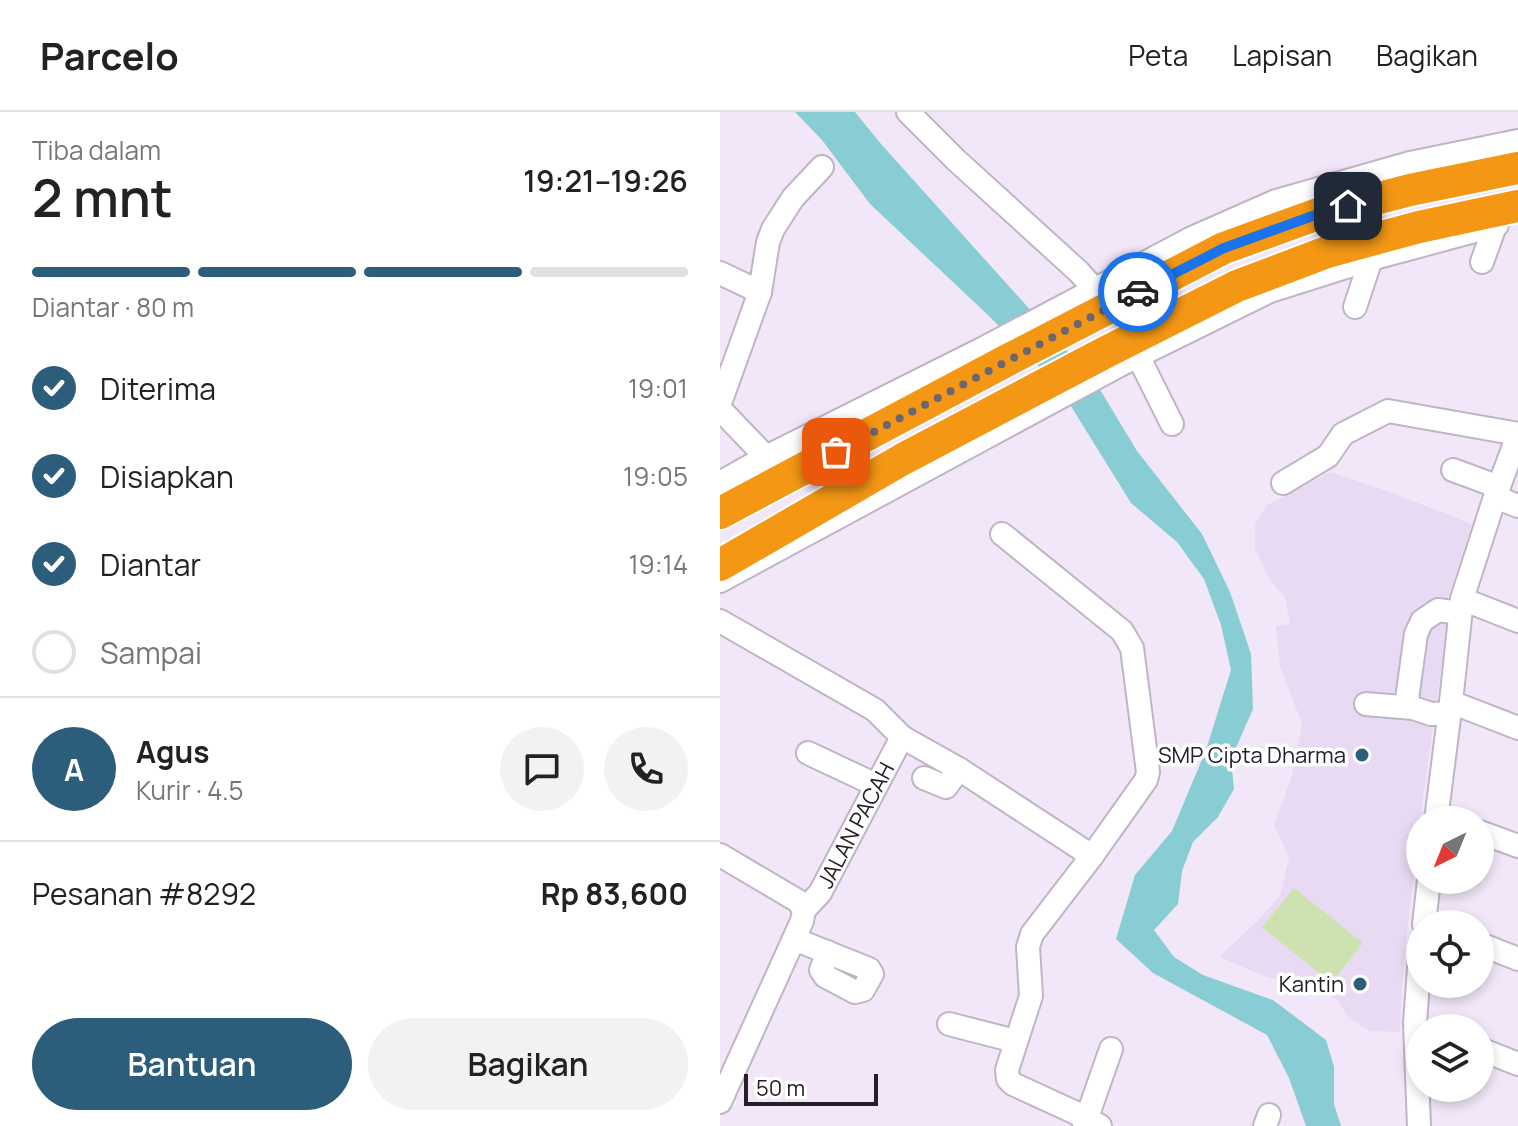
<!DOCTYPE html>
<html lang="id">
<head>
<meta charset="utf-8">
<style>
	body { margin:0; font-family:Manrope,sans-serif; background:#f2f2f2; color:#222; height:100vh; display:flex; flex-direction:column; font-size:30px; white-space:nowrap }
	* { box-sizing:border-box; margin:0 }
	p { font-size:26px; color:#767676 }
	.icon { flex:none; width:44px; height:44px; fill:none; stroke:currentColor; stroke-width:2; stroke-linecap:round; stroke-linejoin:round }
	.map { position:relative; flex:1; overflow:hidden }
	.details { display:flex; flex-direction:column; background:#fff; width:720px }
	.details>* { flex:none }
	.needle { width:52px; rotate:223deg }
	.tools { position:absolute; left:686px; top:694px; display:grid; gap:16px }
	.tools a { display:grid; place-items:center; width:88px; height:88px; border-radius:50%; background:#fff; box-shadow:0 4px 12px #0003; font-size:40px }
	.scale { position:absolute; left:24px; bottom:20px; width:134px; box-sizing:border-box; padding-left:8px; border:4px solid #242026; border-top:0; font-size:22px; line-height:28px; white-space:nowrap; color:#242026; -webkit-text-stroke:6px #fff; paint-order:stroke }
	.pin { position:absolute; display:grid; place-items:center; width:68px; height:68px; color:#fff; margin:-34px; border-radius:16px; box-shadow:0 4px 12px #0006 }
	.courier { position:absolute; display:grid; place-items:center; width:80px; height:80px; margin:-40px; border:6px solid #1a73e8; border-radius:50%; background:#fff; color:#222; box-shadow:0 2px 10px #0007 }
	.overview em { font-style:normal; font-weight:600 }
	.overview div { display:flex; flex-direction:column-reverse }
	.overview { display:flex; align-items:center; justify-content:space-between; height:136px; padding:0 32px }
	h1 { font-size:52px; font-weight:600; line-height:60px }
	.bar { display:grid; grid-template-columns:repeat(4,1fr); gap:12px 8px; align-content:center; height:96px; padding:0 32px }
	.bar i { height:10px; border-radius:6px; background:#e0e0e0 }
	.bar .selected { background:#2c5d7b }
	.bar p { grid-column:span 4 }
	.line { display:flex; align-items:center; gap:20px; padding:0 32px; border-top:2px solid #e0e0e0 }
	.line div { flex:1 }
	.round { display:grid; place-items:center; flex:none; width:84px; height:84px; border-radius:42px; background:#f2f2f2 }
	ol { padding:0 32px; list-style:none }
	li { display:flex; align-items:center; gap:24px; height:88px }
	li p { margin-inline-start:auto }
	li .icon { padding:8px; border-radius:50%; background:#2c5d7b; color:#fff; stroke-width:4 }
	li:last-child { color:#767676 }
	li i { width:44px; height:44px; border:4px solid #e0e0e0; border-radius:50% }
	.primary-button { display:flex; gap:16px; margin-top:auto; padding:16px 32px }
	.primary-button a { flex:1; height:92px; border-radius:48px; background:#2c5d7b; color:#fff; font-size:32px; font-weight:600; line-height:92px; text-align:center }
	.primary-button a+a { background:#f2f2f2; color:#222 }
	header { display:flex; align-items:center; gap:48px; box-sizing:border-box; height:112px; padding:0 40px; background:#fff; border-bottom:2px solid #e0e0e0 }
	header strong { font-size:38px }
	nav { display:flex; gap:44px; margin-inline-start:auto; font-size:28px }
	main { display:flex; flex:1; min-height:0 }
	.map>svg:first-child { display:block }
	.built { fill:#e9daf3 }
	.green { fill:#cee2b1 }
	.water { fill:#88cdd4 }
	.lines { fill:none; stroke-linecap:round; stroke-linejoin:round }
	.minor-casing { stroke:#c0b5c7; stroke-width:26 }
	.highway-casing { stroke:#fff; stroke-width:36 }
	.minor { stroke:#fff; stroke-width:22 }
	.highway { stroke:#f39714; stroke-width:32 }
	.done { stroke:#6c6670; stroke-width:8; stroke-dasharray:0 14.4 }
	.route { stroke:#1a73e8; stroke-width:10 }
	.poi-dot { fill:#2c5d7b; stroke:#fff; stroke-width:3 }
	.labels { text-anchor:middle; stroke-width:7; stroke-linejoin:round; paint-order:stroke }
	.poi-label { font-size:22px; fill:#242026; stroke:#fff; text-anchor:end }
	.street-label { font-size:22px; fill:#242026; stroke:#fff }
</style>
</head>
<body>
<header>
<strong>Parcelo</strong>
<nav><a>Peta</a><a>Lapisan</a><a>Bagikan</a></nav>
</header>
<main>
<section class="details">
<div class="overview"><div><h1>2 mnt</h1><p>Tiba dalam</p></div><em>19:21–19:26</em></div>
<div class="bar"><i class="selected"></i><i class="selected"></i><i class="selected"></i><i></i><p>Diantar · 80 m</p></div>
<ol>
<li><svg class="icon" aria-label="check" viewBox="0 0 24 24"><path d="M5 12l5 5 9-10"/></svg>Diterima<p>19:01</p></li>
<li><svg class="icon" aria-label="check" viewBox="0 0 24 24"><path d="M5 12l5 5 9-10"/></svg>Disiapkan<p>19:05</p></li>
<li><svg class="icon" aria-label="check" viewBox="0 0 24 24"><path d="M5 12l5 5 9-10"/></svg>Diantar<p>19:14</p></li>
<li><i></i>Sampai</li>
</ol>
<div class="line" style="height:144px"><b class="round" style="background:#2c5d7b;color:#fff">A</b><div><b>Agus</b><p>Kurir · 4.5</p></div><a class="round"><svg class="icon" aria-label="chat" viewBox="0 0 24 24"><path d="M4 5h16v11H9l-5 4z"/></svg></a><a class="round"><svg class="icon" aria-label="phone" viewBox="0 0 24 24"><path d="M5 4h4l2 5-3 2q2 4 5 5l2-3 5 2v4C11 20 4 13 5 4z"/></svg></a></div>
<div class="line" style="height:104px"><div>Pesanan #8292</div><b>Rp 83,600</b></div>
<div class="primary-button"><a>Bantuan</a><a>Bagikan</a></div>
</section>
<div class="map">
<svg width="798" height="1014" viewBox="0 0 798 1014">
	<rect width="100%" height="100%" fill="#f2e7f9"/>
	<path class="built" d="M611,360L670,380L752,412L727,489L725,530L700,708L683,857L680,920L650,919L629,906L616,887L607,883L544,864L499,845L535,811L560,784L569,745L554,713L572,663L582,612L560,554L556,514L570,512L565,486L548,465L535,437V412L547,393Z"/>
	<path class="green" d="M574,776L643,831L611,871L542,815Z"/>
	<path class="water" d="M75,0H135L161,32L376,271L417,339L482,422L510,480L531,542L533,597L511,647L514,677L498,705L473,730L462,759L458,792L434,818L454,845L483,863L553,888L606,928L614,955V992L621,1014H586L569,966L547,923L433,861L396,827L415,763L452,719L486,638L511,558L501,513L484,467L457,430L411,391L339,275L268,203L150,92L102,28Z"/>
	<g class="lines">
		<defs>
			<g id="minor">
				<path d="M188,0L236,48L359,160L375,178"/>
				<path d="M762,150L775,114"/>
				<path d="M0,161L40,180"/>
				<path d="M635,195L651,147"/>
				<path d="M418,244L452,312"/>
				<path d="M0,291L40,180L48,130L53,117L73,86L102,55"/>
				<path d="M0,297L46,345"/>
				<path d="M733,358L779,375"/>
				<path d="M0,371L46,345L264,236L472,126L556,89L690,51L798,29"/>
				<path d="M563,371L608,344L623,322L668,299L798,322"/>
				<path d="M775,385L798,394"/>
				<path d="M282,422L402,519L412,536L428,660L426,668L372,744L312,822L308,835L311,884L287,958L288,967L293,972L356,1001L380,1014"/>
				<path d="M0,469L398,254L550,179L651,147L777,113"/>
				<path d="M742,487L798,509"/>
				<path d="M0,509L155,598L182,625L239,657L372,744"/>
				<path d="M731,590L798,616"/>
				<path d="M646,592L693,596L711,602L730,601"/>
				<path d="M693,596L690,594L687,587L696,522L702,509L718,498L740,501"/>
				<path d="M88,641L156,673"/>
				<path d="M204,666L226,675L239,657"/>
				<path d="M716,708L731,590L742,487L775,385L798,323"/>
				<path d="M760,720L798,734"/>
				<path d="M0,743L78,789L84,798L82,809L0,990"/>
				<path id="s1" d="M84,798L100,781L182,625"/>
				<path d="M704,812L709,768"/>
				<path d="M74,827L149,857L152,862L143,878L135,880L105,864L101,858L108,840"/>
				<path d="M760,832L798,847"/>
				<path d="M229,912L295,929"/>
				<path d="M760,937L798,952"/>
				<path d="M364,1014L391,937"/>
				<path d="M545,1014L549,1003"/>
				<path d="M699,1014L695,911L700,843"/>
			</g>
			<path id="highway" d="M0,401L284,250L504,136L598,102L690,78L798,56
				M0,453L183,347L386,240L517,174L607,140L699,115L798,94"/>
		</defs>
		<use href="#minor" class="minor-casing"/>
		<use href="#highway" class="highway-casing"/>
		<use href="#minor" class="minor"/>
		<use href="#highway" class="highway"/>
	</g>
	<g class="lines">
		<path class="done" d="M116,340L418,180"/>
		<path class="route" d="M418,180L504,136L598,102L628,94"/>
	</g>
	<g class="poi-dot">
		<circle cx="642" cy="643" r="8"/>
		<circle cx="640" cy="872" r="8"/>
	</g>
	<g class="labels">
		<g class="poi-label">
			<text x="626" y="651">SMP Cipta Dharma</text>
			<text x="624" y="880">Kantin</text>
		</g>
		<g class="street-label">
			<text dy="8" stroke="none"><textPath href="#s1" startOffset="100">JALAN PACAH</textPath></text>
		</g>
	</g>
</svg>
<div class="tools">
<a><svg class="needle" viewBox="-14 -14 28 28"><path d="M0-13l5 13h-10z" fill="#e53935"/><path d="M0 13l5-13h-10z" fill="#767676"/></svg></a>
<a><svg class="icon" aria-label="locate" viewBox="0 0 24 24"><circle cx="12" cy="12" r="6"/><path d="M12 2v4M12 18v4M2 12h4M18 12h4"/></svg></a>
<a><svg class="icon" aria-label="layers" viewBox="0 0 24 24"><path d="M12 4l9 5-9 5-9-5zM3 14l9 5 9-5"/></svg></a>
</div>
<div class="scale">50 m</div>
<div class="pin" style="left:116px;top:340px;background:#ea580c"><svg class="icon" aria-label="bag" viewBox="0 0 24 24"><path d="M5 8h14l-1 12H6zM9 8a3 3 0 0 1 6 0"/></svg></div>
<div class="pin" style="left:628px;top:94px;background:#1f2937"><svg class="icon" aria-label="home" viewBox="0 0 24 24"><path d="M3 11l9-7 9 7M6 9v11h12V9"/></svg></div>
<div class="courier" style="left:418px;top:180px"><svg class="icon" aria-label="car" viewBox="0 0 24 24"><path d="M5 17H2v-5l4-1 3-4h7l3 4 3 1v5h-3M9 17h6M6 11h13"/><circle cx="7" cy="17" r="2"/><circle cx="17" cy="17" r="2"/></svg></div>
</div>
</main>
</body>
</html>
